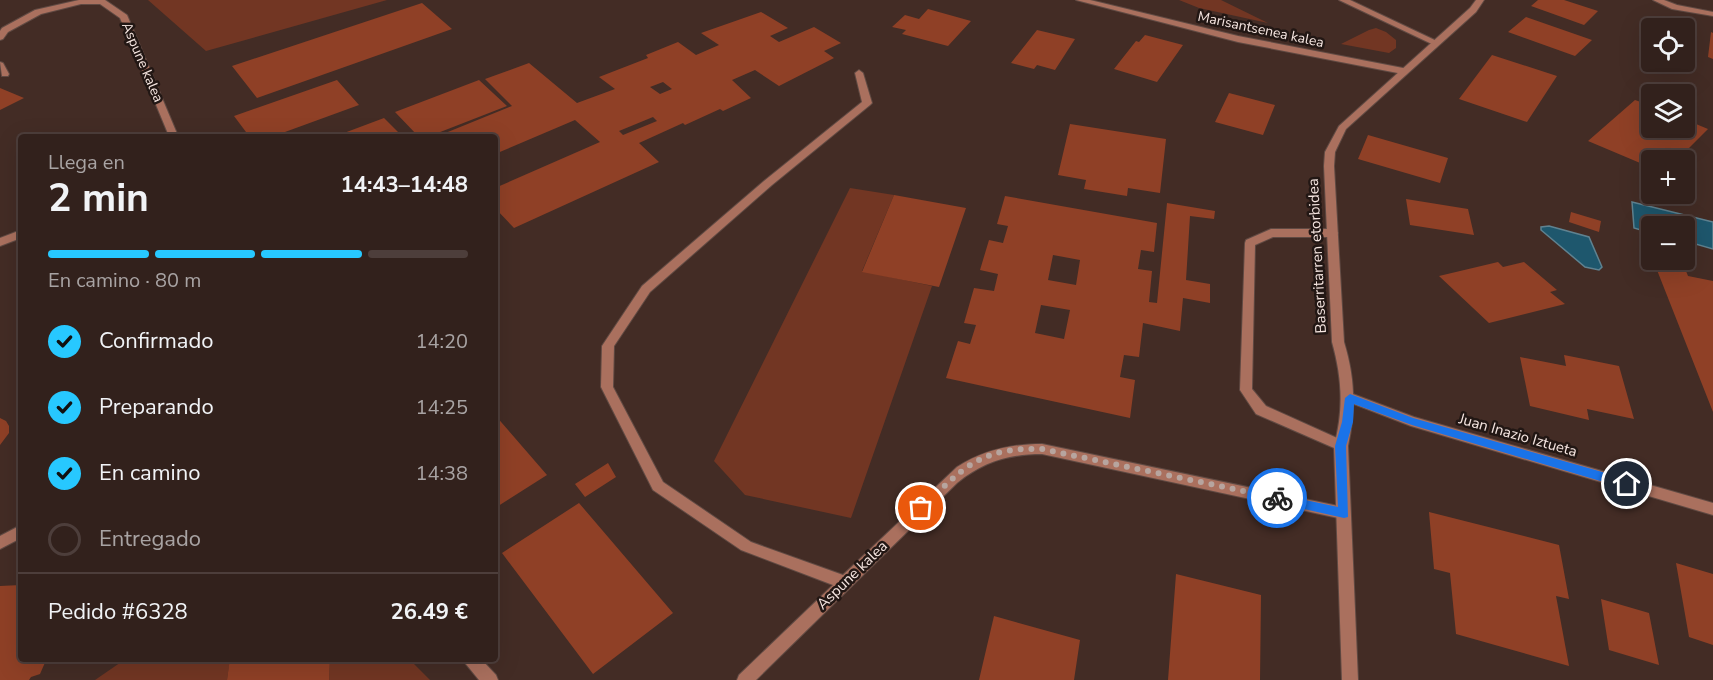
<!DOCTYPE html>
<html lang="es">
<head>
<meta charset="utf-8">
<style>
	body { margin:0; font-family:"Nunito Sans",sans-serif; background:#3d2e29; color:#f1f3f6; height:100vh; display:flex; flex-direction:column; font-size:22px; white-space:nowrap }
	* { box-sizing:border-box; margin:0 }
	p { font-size:20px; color:#a8a3a3 }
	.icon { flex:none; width:33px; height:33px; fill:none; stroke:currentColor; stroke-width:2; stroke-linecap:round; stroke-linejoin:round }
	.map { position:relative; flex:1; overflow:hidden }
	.drawer { position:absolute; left:18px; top:134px; width:480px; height:528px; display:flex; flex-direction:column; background:#32211c; border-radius:6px; box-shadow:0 6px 24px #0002,0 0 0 2px #4d3e3b }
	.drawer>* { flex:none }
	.fabs { position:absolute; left:1641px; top:18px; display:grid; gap:12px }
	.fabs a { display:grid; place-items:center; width:54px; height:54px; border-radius:6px; background:#32211c; box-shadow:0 6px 24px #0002,0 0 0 2px #4d3e3b; font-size:30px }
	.pin { position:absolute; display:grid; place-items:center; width:51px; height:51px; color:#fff; margin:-26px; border:3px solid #fff; border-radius:50%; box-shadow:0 2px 6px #0007 }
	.courier { position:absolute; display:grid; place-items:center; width:60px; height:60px; margin:-30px; border:4px solid #1a73e8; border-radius:50%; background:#fff; color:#222; box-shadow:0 2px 8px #0007 }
	.overview em { font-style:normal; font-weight:700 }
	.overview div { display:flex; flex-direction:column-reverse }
	.overview { display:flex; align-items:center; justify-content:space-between; height:102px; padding:0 30px }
	h1 { font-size:39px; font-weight:700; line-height:45px }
	.bar { display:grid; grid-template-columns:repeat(4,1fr); gap:9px 6px; align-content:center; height:72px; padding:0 30px }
	.bar i { height:8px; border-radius:4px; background:#4d3e3b }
	.bar .selected { background:#27c8ff }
	.bar p { grid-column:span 4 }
	.line { display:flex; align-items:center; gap:15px; padding:0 30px; border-top:2px solid #4d3e3b }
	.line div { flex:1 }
	ol { padding:0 30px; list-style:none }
	li { display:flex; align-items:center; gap:18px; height:66px }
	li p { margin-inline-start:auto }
	li .icon { padding:6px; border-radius:50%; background:#27c8ff; color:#111; stroke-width:4 }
	li:last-child { color:#a8a3a3 }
	li i { width:33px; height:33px; border:3px solid #4d3e3b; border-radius:50% }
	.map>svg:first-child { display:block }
	.green { fill:#723623 }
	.water { fill:#1e576d; stroke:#5f8290; stroke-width:1.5 }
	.building { fill:#8f4026; fill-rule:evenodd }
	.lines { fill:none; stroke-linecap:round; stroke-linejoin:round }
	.service-casing { stroke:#604a43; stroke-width:2 }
	.minor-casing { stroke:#604a43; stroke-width:2 }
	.tertiary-casing { stroke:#604a43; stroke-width:2 }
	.service { fill:#aa705e; fill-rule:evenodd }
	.minor { fill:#aa705e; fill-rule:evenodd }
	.tertiary { fill:#aa705e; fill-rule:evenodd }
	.route { fill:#1a73e8 }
	.done { stroke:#b7a59f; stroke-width:6; stroke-dasharray:0 10.8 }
	.labels { text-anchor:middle; stroke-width:5; stroke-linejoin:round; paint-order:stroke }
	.far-street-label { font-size:14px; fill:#f6e6e1; stroke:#221714 }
	.street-label { font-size:15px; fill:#f6e6e1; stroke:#221714 }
</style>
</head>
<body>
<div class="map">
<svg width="1713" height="680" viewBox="0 0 1713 680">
	<rect width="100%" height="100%" fill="#432c25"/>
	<path class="green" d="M148,0H387L206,51Z
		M1179,0H1221L1268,23L1199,8Z
		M1376,28L1386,32L1396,40V48L1389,53L1341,44L1369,30Z
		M850,188L894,195L862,271L932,286L851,518L745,495L714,461Z
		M127,658H229L230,659L227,680H95Z
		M330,659H409L430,680H329Z"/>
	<path class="water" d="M1632,202L1713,222V249L1685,241L1684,226H1652L1651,233L1634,228Z
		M1549,226L1589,237L1602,267L1599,270L1585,267L1541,230V227Z"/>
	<path class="building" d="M1538,0H1564L1598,11L1584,25L1531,6Z
		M422,3L452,29L257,98L232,66Z
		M928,9L971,21L948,46L902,34L906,30L892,27L905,15L919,19Z
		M761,12L788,28L770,36L779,42L814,27L841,43L824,51L834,58L779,86L755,70L732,80L751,98L723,111L720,109L685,125L683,123L639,143L659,162L514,228L495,208V188L600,142L575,120L495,154V136H438L512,106L485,79L529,63L577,103L615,89L599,77L648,58L646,55L678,42L696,55L719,45L701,33ZM663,82L672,89L660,94L650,87ZM653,117L657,121L623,135L619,131Z
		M1526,17L1592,40L1575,56L1508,32Z
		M1037,30L1075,39L1055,70L1037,65L1034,69L1011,63Z
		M1711,32L1713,33V59L1708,57Z
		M1145,35L1183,45L1157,82L1114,69L1136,41L1139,42Z
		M1492,55L1557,76L1527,122L1459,99Z
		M337,80L359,105L274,136H249L234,116Z
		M479,80L507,106L430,136H418L395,112Z
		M0,88L24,98L0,110Z
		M1229,93L1275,105L1263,135L1215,122Z
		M1635,100L1652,106V128H1684V119L1708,129L1677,160H1652V168L1588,141Z
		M384,118L402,136H336Z
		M1070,124L1166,139L1160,193L1128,188L1127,196L1084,189L1086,180L1058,175Z
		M1368,135L1448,158L1440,183L1358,159Z
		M894,195L966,208L939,287L862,272Z
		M1005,196L1157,223L1154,252L1141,250L1138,269L1152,271L1149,302L1157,303L1167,203L1215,211L1214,219L1190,216L1186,280L1210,284V303L1183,298L1180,331L1143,323L1139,357L1124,355L1120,377L1135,380L1130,418L946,378L958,341L970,344L976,325L964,323L974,288L994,291L998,274L980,270L989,240L1003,243L1008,226L997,224ZM1053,255L1080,260L1076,285L1048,280ZM1041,305L1070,310L1064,339L1035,333Z
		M1406,199L1468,209L1474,235L1410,225Z
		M1571,212L1601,221L1599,232L1569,222Z
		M1498,262L1503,267L1524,262L1557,290L1550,292L1565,304L1489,323L1439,276Z
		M1655,265L1686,271L1688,276L1713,281V412Z
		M1564,355L1619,366L1634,419L1587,409L1589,420L1530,406L1520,357L1566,366Z
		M495,415L547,475L495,508Z
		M0,418L6,421L9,426V433L0,445Z
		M608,463L616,477L585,497L575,484Z
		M579,503L673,613L593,674L502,553Z
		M1429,512L1559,545L1569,599L1556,596L1569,666L1456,634L1450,573L1434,569Z
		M1676,563L1713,574V645L1689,637Z
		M1176,574L1261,595L1260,680H1168Z
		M21,585V658H47L40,674L31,677L29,680H0V586Z
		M1601,599L1649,613L1659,665L1609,650Z
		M994,616L1080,640L1074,680H979Z
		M230,658H330L329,680H227Z"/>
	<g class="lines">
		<defs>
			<path id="service" d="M1653,0H1664L1677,5L1713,12V16L1672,9Z
				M1271,229H1333L1338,233L1333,237H1273L1255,245L1252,389L1266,406L1346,442L1348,446L1346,450L1341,451L1256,414L1240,390L1245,243L1246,240Z"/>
			<path id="minor" d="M79,0H105L127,15L178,136H169L120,18L100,4H81L41,14L8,32L3,39L0,40V31L2,28L35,10Z
				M1076,0H1090L1238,36L1403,68L1407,71L1403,74L1238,42Z
				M1339,0H1350L1441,43L1434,45Z
				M0,62L3,63L9,74L8,76H2Z
				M859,70L863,73L872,103L870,105L772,185L650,292L614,346L613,387L663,482L751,542L843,575L957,467C984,450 1011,444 1042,444L1343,507L1348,509L1350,513L1348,517L1343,519L1042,454C1008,454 983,462 957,483L756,680H737L739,675L833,585L741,550L653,490L601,387L602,346L642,286L764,181L862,102L855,73Z
				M21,230V238L0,246V238Z
				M1350,393L1414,417L1713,503V515L1411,426L1346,401L1344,398L1346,395Z
				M21,525V538L0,549V536Z
				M461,658H480L496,675L498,680H479Z"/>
			<path id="tertiary" d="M1476,0H1484L1476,12L1346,129L1335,152L1334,166L1344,342C1355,378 1356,409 1348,446L1358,680H1342L1334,446C1344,409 1342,378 1332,342L1324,166L1325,152L1339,126L1470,8Z"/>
		</defs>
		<use href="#service" class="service-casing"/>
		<use href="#minor" class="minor-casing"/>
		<use href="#tertiary" class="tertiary-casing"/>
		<use href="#service" class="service"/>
		<use href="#minor" class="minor"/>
		<use href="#tertiary" class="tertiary"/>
	</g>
	<path class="route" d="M1350,394L1413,418L1627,479L1632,484L1627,489L1412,425L1354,404L1353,422L1346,446L1348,517L1344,518L1273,502L1271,498L1277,494L1338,507L1335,446L1342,422L1345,398Z"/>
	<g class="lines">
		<path class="done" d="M921,508C964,468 979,447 1042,449L1277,498"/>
	</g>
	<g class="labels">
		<g class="far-street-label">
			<text transform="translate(1261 29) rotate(12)" y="5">Marisantsenea kalea</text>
			<text transform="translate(143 62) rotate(67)" y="5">Aspune kalea</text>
		</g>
		<g class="street-label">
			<text transform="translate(1317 256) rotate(-93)" y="5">Baserritarren etorbidea</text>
			<text transform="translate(1518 435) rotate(16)" y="5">Juan Inazio Iztueta</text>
			<text transform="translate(852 575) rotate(-44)" y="5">Aspune kalea</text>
		</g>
	</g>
</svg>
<div class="fabs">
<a><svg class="icon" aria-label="locate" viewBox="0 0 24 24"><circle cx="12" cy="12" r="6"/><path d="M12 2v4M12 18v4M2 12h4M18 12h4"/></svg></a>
<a><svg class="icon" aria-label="layers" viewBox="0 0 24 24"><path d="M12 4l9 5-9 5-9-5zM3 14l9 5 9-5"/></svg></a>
<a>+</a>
<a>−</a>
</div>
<div class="pin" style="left:921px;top:508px;background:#ea580c"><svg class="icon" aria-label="bag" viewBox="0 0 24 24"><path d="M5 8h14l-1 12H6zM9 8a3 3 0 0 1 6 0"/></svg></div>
<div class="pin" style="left:1627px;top:484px;background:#1f2937"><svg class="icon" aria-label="home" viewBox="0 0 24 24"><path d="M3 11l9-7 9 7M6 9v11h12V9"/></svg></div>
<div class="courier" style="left:1277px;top:498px"><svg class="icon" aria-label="bike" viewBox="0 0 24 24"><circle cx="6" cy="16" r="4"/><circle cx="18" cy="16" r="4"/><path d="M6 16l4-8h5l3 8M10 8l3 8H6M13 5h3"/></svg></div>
<section class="drawer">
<div class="overview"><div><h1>2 min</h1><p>Llega en</p></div><em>14:43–14:48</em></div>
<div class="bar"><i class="selected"></i><i class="selected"></i><i class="selected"></i><i></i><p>En camino · 80 m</p></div>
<ol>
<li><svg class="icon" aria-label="check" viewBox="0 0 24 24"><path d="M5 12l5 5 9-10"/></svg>Confirmado<p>14:20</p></li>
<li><svg class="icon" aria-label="check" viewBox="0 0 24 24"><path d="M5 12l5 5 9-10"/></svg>Preparando<p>14:25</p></li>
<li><svg class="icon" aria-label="check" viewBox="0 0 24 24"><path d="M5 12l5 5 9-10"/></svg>En camino<p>14:38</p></li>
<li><i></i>Entregado</li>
</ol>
<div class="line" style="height:78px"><div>Pedido #6328</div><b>26.49 €</b></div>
</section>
</div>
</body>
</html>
